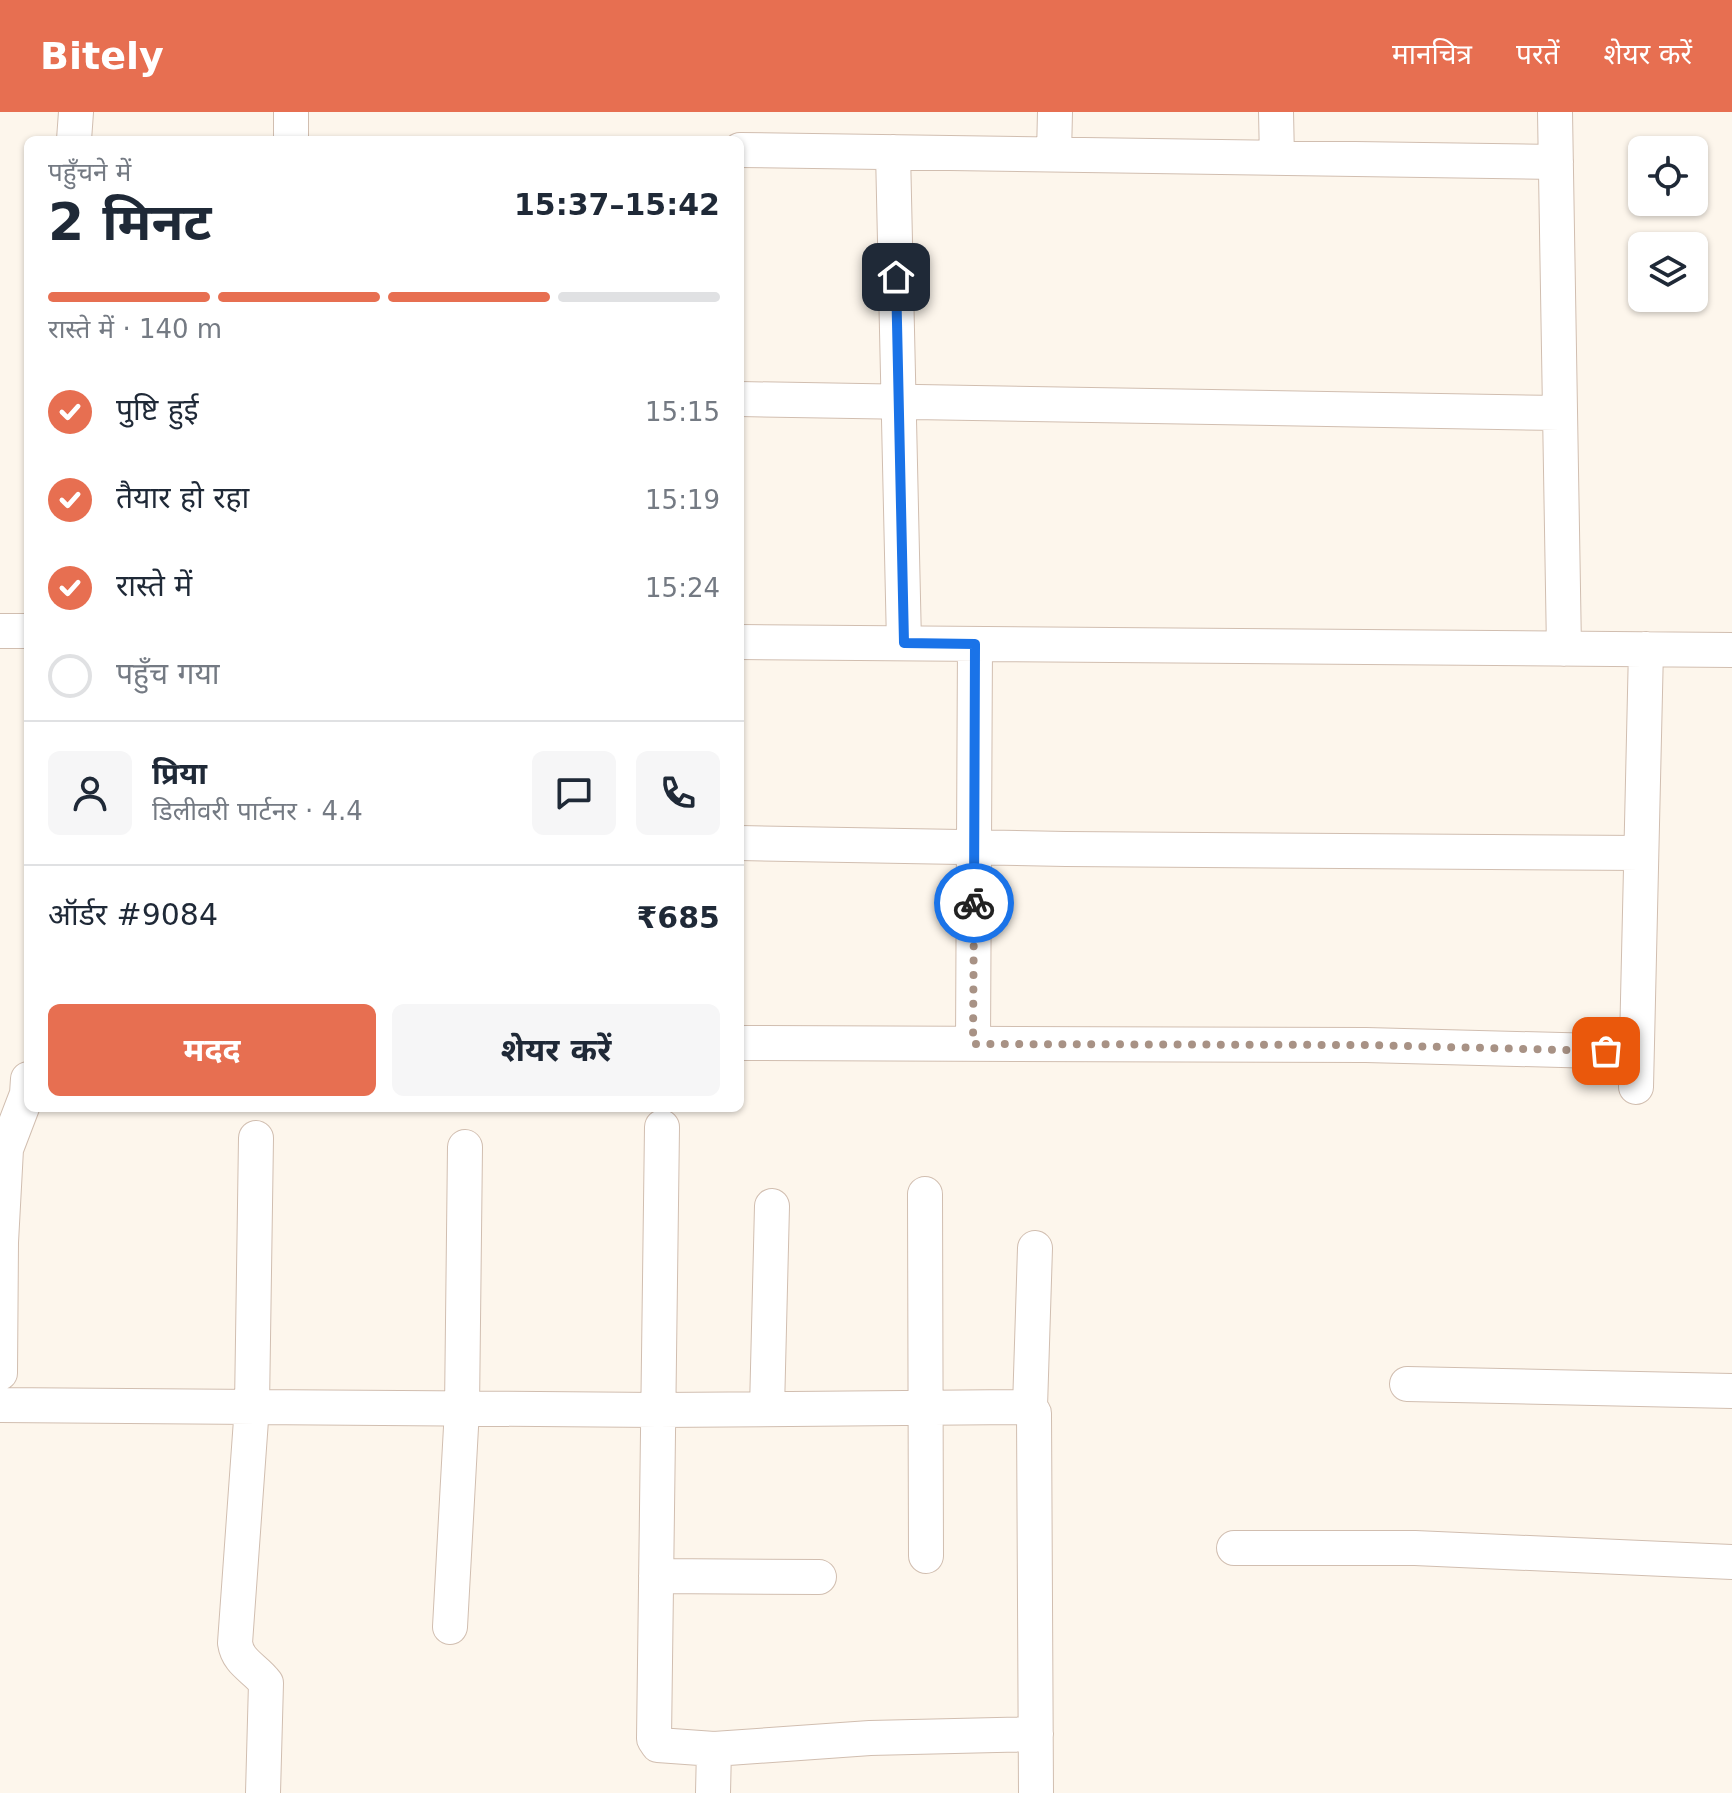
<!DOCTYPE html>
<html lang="hi">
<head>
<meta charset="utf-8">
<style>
	body { margin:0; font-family:"DejaVu Sans","Noto Sans Devanagari",sans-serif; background:#f6f6f7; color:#1f2937; height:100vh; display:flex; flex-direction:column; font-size:30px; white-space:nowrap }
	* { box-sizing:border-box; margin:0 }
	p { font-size:26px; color:#747a83 }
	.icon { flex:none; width:44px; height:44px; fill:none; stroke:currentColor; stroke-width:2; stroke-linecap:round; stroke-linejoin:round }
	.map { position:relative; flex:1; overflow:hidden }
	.sheet { position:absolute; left:24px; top:24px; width:720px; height:976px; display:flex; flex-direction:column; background:#fff; border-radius:12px; box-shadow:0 2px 6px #0004 }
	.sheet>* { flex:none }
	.buttons { position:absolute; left:1628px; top:24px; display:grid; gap:16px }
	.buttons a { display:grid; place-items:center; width:80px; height:80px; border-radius:12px; background:#fff; box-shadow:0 2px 6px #0004; font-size:40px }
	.pin { position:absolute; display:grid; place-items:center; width:68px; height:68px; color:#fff; margin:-34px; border-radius:16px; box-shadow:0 4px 12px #0006 }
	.courier { position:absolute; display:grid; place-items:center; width:80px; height:80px; margin:-40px; border:6px solid #1a73e8; border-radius:50%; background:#fff; color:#222; box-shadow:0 2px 10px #0007 }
	.overview em { font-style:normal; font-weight:700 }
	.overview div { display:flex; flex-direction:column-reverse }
	.overview { display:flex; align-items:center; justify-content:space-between; height:136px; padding:0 24px }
	h1 { font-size:52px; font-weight:700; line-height:60px }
	.bar { display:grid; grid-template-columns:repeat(4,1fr); gap:12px 8px; align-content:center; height:96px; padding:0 24px }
	.bar i { height:10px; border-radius:6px; background:#e0e1e3 }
	.bar .selected { background:#e76f51 }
	.bar p { grid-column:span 4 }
	.line { display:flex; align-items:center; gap:20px; padding:0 24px; border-top:2px solid #e0e1e3 }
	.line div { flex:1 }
	.round { display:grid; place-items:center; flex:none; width:84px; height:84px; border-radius:12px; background:#f6f6f7 }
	ol { padding:0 24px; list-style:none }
	li { display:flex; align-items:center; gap:24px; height:88px }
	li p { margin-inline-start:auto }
	li .icon { padding:8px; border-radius:50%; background:#e76f51; color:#fff; stroke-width:4 }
	li:last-child { color:#747a83 }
	li i { width:44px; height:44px; border:4px solid #e0e1e3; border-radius:50% }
	.button { display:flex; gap:16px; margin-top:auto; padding:16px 24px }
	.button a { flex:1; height:92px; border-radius:12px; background:#e76f51; color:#fff; font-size:32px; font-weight:700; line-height:92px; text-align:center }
	.button a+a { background:#f6f6f7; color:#1f2937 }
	header { display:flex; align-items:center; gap:48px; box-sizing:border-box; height:112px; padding:0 40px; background:#e76f51; color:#fff }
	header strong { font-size:38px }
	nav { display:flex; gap:44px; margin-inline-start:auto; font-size:28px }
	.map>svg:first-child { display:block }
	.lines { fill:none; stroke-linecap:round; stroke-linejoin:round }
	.minor-casing { stroke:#d1beb0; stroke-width:36 }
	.minor { stroke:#fff; stroke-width:34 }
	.done { stroke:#a89285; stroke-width:8; stroke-dasharray:0 14.4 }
	.route { stroke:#1a73e8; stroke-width:10 }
</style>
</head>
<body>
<header>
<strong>Bitely</strong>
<nav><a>मानचित्र</a><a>परतें</a><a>शेयर करें</a></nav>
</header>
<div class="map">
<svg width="1732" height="1681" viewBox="0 0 1732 1681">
	<rect width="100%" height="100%" fill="#fdf6ec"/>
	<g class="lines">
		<defs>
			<path id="minor" d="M1276,0L1277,46
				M1555,0L1564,537
				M74,28L76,0
				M291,28V0
				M740,38L1556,50
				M893,40L904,531
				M1054,42L1055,0
				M740,287L1560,301
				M0,519H28
				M740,530L1732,538
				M740,731L1066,737L1641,741
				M740,931L1366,933L1636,940
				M973,932L975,532
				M1636,975L1646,537
				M662,1015L654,1627L658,1633L714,1637L713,1681
				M256,1026L252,1294L235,1531C238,1551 255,1556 266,1571L263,1681
				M925,1082L926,1444
				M0,1261L1,1130L6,1037L27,982L28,967
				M1407,1272L1732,1279
				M0,1293L658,1298L1030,1295L1034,1301L1036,1681
				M1030,1295L1035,1136
				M767,1297L772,1094
				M1234,1436H1415L1732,1450
				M656,1464L819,1465
				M450,1515L462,1297L465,1035
				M714,1637L870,1626L1036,1622"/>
		</defs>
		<use href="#minor" class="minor-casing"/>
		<use href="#minor" class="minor"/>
	</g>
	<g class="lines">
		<path class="done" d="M974,791L973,932L1366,933L1606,939"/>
		<path class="route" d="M896,165L904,531L975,532L974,791"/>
	</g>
</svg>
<div class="buttons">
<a><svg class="icon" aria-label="locate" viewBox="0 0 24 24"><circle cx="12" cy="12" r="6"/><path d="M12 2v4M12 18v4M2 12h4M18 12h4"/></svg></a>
<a><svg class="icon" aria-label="layers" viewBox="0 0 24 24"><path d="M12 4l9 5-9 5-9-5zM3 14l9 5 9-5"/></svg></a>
</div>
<div class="pin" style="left:1606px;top:939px;background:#ea580c"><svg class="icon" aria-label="bag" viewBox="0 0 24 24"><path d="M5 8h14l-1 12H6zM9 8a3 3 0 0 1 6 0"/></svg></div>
<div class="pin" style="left:896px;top:165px;background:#1f2937"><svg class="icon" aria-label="home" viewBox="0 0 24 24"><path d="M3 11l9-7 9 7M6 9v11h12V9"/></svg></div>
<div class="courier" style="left:974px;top:791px"><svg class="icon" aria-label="bike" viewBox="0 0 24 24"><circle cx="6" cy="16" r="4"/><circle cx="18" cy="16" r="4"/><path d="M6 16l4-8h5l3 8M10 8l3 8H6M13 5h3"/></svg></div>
<section class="sheet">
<div class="overview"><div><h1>2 मिनट</h1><p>पहुँचने में</p></div><em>15:37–15:42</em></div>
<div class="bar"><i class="selected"></i><i class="selected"></i><i class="selected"></i><i></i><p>रास्ते में · 140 m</p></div>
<ol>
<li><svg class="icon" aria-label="check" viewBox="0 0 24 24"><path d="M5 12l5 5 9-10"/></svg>पुष्टि हुई<p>15:15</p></li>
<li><svg class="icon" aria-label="check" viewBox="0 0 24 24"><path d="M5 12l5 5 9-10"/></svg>तैयार हो रहा<p>15:19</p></li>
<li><svg class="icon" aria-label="check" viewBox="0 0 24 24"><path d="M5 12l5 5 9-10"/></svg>रास्ते में<p>15:24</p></li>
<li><i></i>पहुँच गया</li>
</ol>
<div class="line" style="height:144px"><a class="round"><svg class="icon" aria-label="person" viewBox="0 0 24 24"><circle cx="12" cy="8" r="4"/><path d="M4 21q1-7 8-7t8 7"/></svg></a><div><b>प्रिया</b><p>डिलीवरी पार्टनर · 4.4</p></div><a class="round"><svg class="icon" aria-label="chat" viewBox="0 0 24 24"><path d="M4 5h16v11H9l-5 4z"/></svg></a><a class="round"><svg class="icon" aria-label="phone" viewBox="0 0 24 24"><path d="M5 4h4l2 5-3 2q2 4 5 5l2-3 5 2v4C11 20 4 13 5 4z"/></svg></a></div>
<div class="line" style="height:104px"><div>ऑर्डर #9084</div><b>₹685</b></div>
<div class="button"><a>मदद</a><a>शेयर करें</a></div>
</section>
</div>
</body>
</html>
